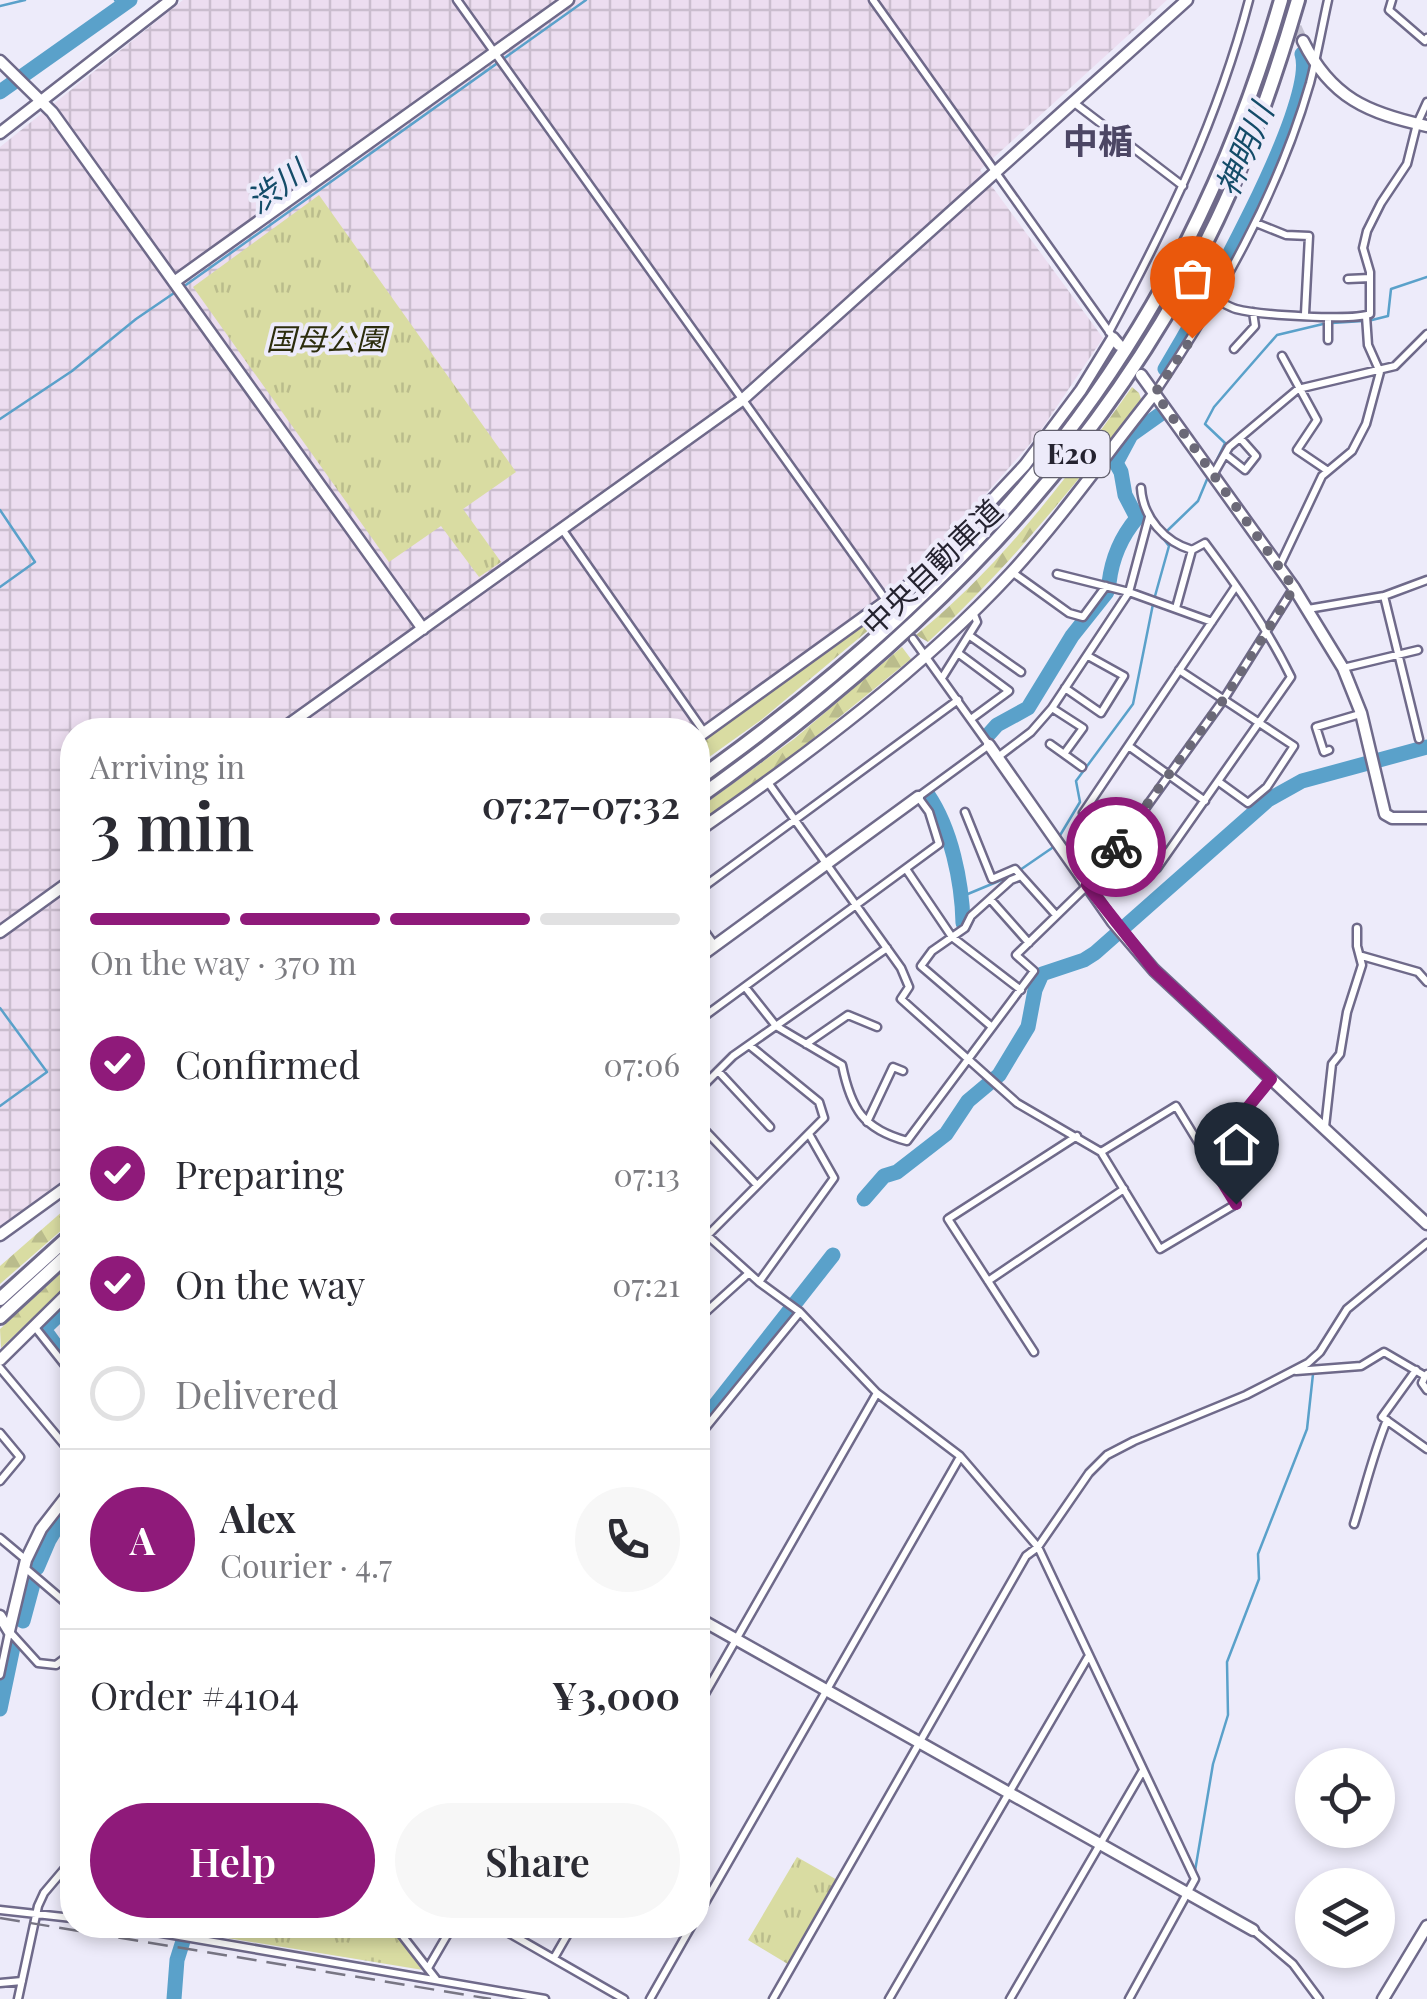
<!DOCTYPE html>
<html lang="en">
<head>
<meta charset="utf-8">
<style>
	body { margin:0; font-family:"Playfair Display","Noto Sans JP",serif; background:#f7f7f7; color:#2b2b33; height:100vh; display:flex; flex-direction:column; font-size:38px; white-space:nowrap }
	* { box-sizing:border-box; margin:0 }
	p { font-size:32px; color:#7c7c81 }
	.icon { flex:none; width:55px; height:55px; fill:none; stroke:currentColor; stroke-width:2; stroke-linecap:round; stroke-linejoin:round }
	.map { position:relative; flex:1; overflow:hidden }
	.side { position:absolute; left:60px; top:718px; width:650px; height:1220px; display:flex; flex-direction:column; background:#fff; border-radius:40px; box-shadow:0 5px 15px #0003 }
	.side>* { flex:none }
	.controls { position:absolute; left:1295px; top:1748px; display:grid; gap:20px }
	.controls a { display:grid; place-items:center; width:100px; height:100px; border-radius:50%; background:#fff; box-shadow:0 5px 15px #0003; font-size:50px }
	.pin { position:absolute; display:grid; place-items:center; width:85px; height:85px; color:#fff; margin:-102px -42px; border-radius:50% 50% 50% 0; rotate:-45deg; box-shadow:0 0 10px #0007 }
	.pin .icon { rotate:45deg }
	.courier { position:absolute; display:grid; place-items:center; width:100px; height:100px; margin:-50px; border:8px solid #8f1a7a; border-radius:50%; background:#fff; color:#222; box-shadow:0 2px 12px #0007 }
	.headline em { font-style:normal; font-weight:600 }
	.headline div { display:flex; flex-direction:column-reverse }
	.headline { display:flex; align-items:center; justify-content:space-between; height:170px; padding:0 30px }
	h1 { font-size:65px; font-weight:600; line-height:75px }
	.bar { display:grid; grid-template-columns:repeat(4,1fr); gap:15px 10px; align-content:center; height:120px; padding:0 30px }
	.bar i { height:12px; border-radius:8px; background:#e1e1e2 }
	.bar .on { background:#8f1a7a }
	.bar p { grid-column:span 4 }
	.line { display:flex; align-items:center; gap:25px; padding:0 30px; border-top:2px solid #e1e1e2 }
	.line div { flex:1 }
	.round { display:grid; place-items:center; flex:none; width:105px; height:105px; border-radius:52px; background:#f7f7f7 }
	ol { padding:0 30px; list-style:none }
	li { display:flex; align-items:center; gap:30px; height:110px }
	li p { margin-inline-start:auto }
	li .icon { padding:10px; border-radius:50%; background:#8f1a7a; color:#fff; stroke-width:4 }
	li:last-child { color:#7c7c81 }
	li i { width:55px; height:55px; border:5px solid #e1e1e2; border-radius:50% }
	.button { display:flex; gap:20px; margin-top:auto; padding:20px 30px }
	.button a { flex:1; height:115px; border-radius:60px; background:#8f1a7a; color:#fff; font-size:40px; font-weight:600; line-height:115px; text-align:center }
	.button a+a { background:#f7f7f7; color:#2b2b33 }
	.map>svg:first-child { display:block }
	.industrial { fill:url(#industrial-grid) }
	.grass { fill:url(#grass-tufts) }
	.forest { fill:url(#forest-firs) }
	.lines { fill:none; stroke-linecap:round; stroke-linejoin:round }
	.stream { stroke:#5aa1ca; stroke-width:2.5 }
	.river { stroke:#5aa1ca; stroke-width:15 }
	.secondary-tunnel { stroke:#c5c3d2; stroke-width:10; stroke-dasharray:10 5; stroke-linecap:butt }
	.street-casing { stroke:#6f6a8a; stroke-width:11 }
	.secondary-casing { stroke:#6f6a8a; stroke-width:15 }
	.highway-casing { stroke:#6f6a8a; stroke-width:18 }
	.street { stroke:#fff; stroke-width:6 }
	.secondary { stroke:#fff; stroke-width:10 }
	.highway { stroke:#fff; stroke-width:12 }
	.rail { stroke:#787684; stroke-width:2.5; stroke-dasharray:20 10; stroke-linecap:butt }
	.done { stroke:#6b6977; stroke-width:10; stroke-dasharray:0 18 }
	.route { stroke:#8f1a7a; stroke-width:12 }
	.labels { text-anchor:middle; stroke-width:8; stroke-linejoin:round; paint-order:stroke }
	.shield { fill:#edebfa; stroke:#615f6d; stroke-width:2.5 }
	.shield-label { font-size:28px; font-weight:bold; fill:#252330 }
	.park-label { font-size:30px; font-style:italic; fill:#2c2d0d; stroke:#edebfa }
	.street-label { font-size:30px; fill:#252330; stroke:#edebfa }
	.water-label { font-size:32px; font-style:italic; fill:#144c69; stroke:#edebfa }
	.quarter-label { font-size:35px; font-weight:bold; fill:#4c4664; stroke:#edebfa }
</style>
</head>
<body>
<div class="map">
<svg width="1427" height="1999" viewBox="0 0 1427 1999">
	<defs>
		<pattern id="industrial-grid" width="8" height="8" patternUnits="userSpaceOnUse" patternTransform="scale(2.5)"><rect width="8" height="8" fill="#ecddf0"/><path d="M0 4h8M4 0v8" fill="none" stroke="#cabdce"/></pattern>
		<pattern id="grass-tufts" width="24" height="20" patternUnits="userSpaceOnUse" patternTransform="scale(2.5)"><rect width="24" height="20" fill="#d9dca2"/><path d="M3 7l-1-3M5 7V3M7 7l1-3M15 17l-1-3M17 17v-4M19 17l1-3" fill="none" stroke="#babc8c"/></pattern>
		<pattern id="forest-firs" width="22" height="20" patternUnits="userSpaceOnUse" patternTransform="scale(2.5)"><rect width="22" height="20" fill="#d9dca2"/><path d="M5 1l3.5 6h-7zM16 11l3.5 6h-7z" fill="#babc8c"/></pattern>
	</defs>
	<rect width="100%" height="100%" fill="#edebfa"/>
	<path class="industrial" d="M183,0H1167L980,170L1103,338L1037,436L917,572L695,730H72V1174L0,1226V147Z"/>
	<path class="grass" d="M319,195L516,472L463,509L501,562L479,577L441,526L389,562L193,287Z
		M797,1857L839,1881L791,1966L748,1940Z
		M195,1925H365L369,1929L374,1925H388L423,1970L191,1932Z"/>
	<path class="forest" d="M1132,387L1139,393L1141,399C1073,488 1010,566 928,642L916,635C1002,565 1068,477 1132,387Z
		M874,617L877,623L761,720L698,765V744Z
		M902,647L911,659L799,750L698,825V809L794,739Z
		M72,1203V1221L0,1284V1266Z
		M72,1263V1281L1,1348L0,1329Z"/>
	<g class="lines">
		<path class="stream" d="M115,0L120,7
			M0,6L25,0
			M183,287L586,0
			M1372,320L1388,316L1391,289L1427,277
			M1332,323L1363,321
			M0,419L72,371L136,319L177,291
			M1215,464L1225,443L1205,424L1214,407L1277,335L1323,324
			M0,510L35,562L0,587
			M1168,530L1198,501L1208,477
			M1155,596L1169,546L1162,537
			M1059,837L1080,802L1076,781L1133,704L1153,604
			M1020,870L1052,848
			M963,896L1011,876
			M0,1008L47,1072L0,1106
			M1195,1871L1213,1764L1228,1715L1227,1662L1259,1579L1258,1554L1307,1429L1313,1374"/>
		<path class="river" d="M0,92L130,0
			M1165,369C1196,317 1318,105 1302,54
			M1109,583C1112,558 1120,538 1137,518L1125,495L1121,472L1116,463L1131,435L1162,413
			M989,734L997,725L1028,708L1072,636L1107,592
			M928,795C951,829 962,881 963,923
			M864,1199L884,1176L897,1172L946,1134L968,1101L999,1075L1028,1027L1035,990L1042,974L1084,960L1095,953L1268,800L1302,781L1427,747
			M72,1302L44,1329L72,1368
			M698,1427L833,1255
			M37,1568L49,1540L72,1502
			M23,1621L33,1584
			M0,1709L13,1647
			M174,1999L177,1960L188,1925"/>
		<path class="secondary-tunnel" d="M1284,0L1303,41"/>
		<defs>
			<path id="street" d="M457,0L893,610
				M873,0L1113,337
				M1392,0L1389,10L1425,41L1427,38
				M1073,102L1183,186
				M1256,223L1286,235L1309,236L1305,314
				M1348,279L1370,278
				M1215,299C1222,302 1229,307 1236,309C1258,315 1352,321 1370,314V272L1363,248L1367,231L1381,203L1407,164L1417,124L1427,102
				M1328,318V340
				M1109,332C1167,224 1218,119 1249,0
				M1234,349L1255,326L1253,312
				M1282,356L1317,420L1297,450L1328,471
				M1155,393C1219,297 1278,195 1310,83C1317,56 1322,27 1328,0
				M1225,454L1245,470L1256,456L1240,438
				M1213,475L1229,447L1298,389L1395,366L1427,334
				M1141,488C1143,518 1165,542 1192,550L1205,543C1237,586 1267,628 1291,677L1157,868L1141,882L1083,813L1236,586
				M562,529L704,732
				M1279,567L1322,476L1352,451L1366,424L1380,372L1368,345L1366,316
				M1012,572L1069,613L1083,617L1106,586
				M1057,574L1129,592L1212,622
				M1384,596L1419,739
				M1176,608L1192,550
				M1308,609L1384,596L1427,580
				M970,636L1021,672
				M958,653L1009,691L971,719
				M1343,668L1418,650
				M1179,670L1294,746L1267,787L1248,803L1219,782
				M942,678L977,622L973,612
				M1065,688L1101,713L1124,676L1088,656
				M1052,708L1083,728L1064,754L1082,767
				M1050,744L1064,754
				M1130,747L1205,801
				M1329,750L1324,752L1316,727L1360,714
				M998,757L1031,732L1052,708L1129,592L1149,517
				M767,781L901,968L909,987L901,999L1017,1103L1101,1152L1160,1249L1236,1204L1176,1106L1101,1152
				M965,812L992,879L1015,869L1021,876
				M906,869L952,937L1021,990
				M698,891L958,700
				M990,899L1029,943
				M698,922L715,946
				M1362,956L1418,972L1427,982
				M745,987L776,1026L842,1065C851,1109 863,1129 907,1141L1034,971L1016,955L1095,878L1224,699L1293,589
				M698,1021L939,844L929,812L918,797L989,745L913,639
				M992,1027L921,966L932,951L965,928L971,916L1011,880L1021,876L1056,915
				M806,1044L848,1015L877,1027
				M718,1071L770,1127
				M698,1091L733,1056L887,948
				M867,1122L893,1067L903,1071
				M698,1123L757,1185
				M1325,1127L1332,1064L1340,1054L1347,1012L1362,965L1357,946V928
				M1207,1157L1271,1079
				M698,1227L759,1282L800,1312L877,1393L960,1456L1038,1547L1195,1879L1129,1999
				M707,1236L824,1118L819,1102L749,1045
				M988,1281L1124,1189
				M759,1282L834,1178L809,1134
				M698,1319L749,1273
				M34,1326L72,1374
				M1034,1352L948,1219L1077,1136
				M0,1368L72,1454
				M1416,1370L1382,1417L1427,1449
				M1296,1371L1361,1366L1384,1352L1425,1376L1427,1374
				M1425,1376L1422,1383L1427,1390
				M0,1433L20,1457L0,1481
				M698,1437L800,1312
				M698,1441V1491
				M1354,1524C1365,1489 1373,1454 1387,1420
				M0,1538L25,1559
				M24,1567L72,1608
				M9,1631L38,1663L56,1665L72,1653
				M0,1675L9,1632
				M698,1706L877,1393
				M0,1910L72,1918
				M698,1915L960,1457
				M115,1925L545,1999
				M394,1925L436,1979
				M495,1925L624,1999
				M1253,1930L1293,1964L1319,1999
				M554,1958L573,1925
				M428,1968L453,1925
				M0,1983L22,1981
				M18,1999L38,1906L44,1893L72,1860
				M650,1999L692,1925
				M773,1999L1026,1556L1038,1547L1089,1473L1107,1455L1134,1441L1246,1395L1308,1363L1320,1352L1347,1309L1427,1243
				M889,1999L1088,1657
				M1010,1999L1142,1772"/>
			<path id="secondary" d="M1303,41C1331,98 1368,113 1427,126
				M0,61L52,112L423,629
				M0,133L171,0
				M174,282L568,0
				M1141,375L1294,588L1343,668L1361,713L1385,814L1392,818H1427
				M281,730L742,400L1187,0
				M698,737L921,576L1025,465L1081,390L1113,338L1119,345
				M989,745L1113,922L1154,970L1427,1224
				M698,831C807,755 920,671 1011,573C1063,516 1107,453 1155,393
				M0,932L72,880
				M698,958L918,797
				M0,1235L72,1183
				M0,1360L72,1289
				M0,1616L9,1631
				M698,1618L1253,1930
				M9,1631L26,1560L41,1529L72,1489
				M1383,1999L1427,1926"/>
			<path id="highway" d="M698,779C987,572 1181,346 1281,0
				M698,798C913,645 1102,460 1217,220C1251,149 1276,75 1298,0
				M0,1299L72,1234
				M0,1317L72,1251"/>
		</defs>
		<use href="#street" class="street-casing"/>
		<use href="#secondary" class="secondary-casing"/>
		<use href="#highway" class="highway-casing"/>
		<use href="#street" class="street"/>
		<use href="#secondary" class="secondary"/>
		<use href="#highway" class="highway"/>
		<path class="rail" d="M0,1918L491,1999"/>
	</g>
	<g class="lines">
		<path class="done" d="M1116,847L1224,699L1294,588L1155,393L1192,338"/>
		<path class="route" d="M1116,847L1087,885L1154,970L1271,1079L1207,1157L1236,1204"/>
	</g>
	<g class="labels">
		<rect class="shield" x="1034.5" y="431" width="75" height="46" rx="8"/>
		<g class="shield-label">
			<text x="1072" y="464">E20</text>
		</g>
		<g class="park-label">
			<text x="326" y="350">国母公園</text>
		</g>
		<g class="street-label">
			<text transform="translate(933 568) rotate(-44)" y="10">中央自動車道</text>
		</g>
		<g class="water-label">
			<text transform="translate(1245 150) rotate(-67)" y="11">神明川</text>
			<text transform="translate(277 187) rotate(-36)" y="11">渋川</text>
		</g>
		<g class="quarter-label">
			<text x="1098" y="154">中楯</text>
		</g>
	</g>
</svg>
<div class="controls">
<a><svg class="icon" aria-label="locate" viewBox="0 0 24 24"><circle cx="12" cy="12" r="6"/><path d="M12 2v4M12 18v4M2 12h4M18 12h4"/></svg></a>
<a><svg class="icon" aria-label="layers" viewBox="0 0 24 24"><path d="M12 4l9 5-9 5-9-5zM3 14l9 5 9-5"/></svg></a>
</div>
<div class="pin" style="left:1192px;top:338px;background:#ea580c"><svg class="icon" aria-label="bag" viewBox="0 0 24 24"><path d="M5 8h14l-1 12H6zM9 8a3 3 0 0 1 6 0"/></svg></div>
<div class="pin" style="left:1236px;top:1204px;background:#1f2937"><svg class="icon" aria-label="home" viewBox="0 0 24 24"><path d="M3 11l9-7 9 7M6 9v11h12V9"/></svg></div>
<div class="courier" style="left:1116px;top:847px"><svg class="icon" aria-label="bike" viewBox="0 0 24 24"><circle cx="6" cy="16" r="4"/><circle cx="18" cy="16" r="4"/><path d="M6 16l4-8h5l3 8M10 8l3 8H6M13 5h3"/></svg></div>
<section class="side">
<div class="headline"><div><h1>3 min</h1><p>Arriving in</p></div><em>07:27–07:32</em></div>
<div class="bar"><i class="on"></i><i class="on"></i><i class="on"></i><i></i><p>On the way · 370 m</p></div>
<ol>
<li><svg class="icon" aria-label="check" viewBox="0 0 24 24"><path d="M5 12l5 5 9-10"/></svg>Confirmed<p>07:06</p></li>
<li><svg class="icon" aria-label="check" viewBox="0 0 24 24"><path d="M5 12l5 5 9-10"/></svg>Preparing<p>07:13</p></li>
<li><svg class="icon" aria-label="check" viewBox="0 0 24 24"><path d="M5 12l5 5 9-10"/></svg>On the way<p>07:21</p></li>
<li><i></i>Delivered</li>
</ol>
<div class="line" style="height:180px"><b class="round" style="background:#8f1a7a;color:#fff">A</b><div><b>Alex</b><p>Courier · 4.7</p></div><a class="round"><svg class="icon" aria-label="phone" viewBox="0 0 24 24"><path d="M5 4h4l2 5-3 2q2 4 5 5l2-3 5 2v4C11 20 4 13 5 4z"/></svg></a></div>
<div class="line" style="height:130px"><div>Order #4104</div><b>¥3,000</b></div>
<div class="button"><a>Help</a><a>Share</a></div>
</section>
</div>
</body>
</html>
